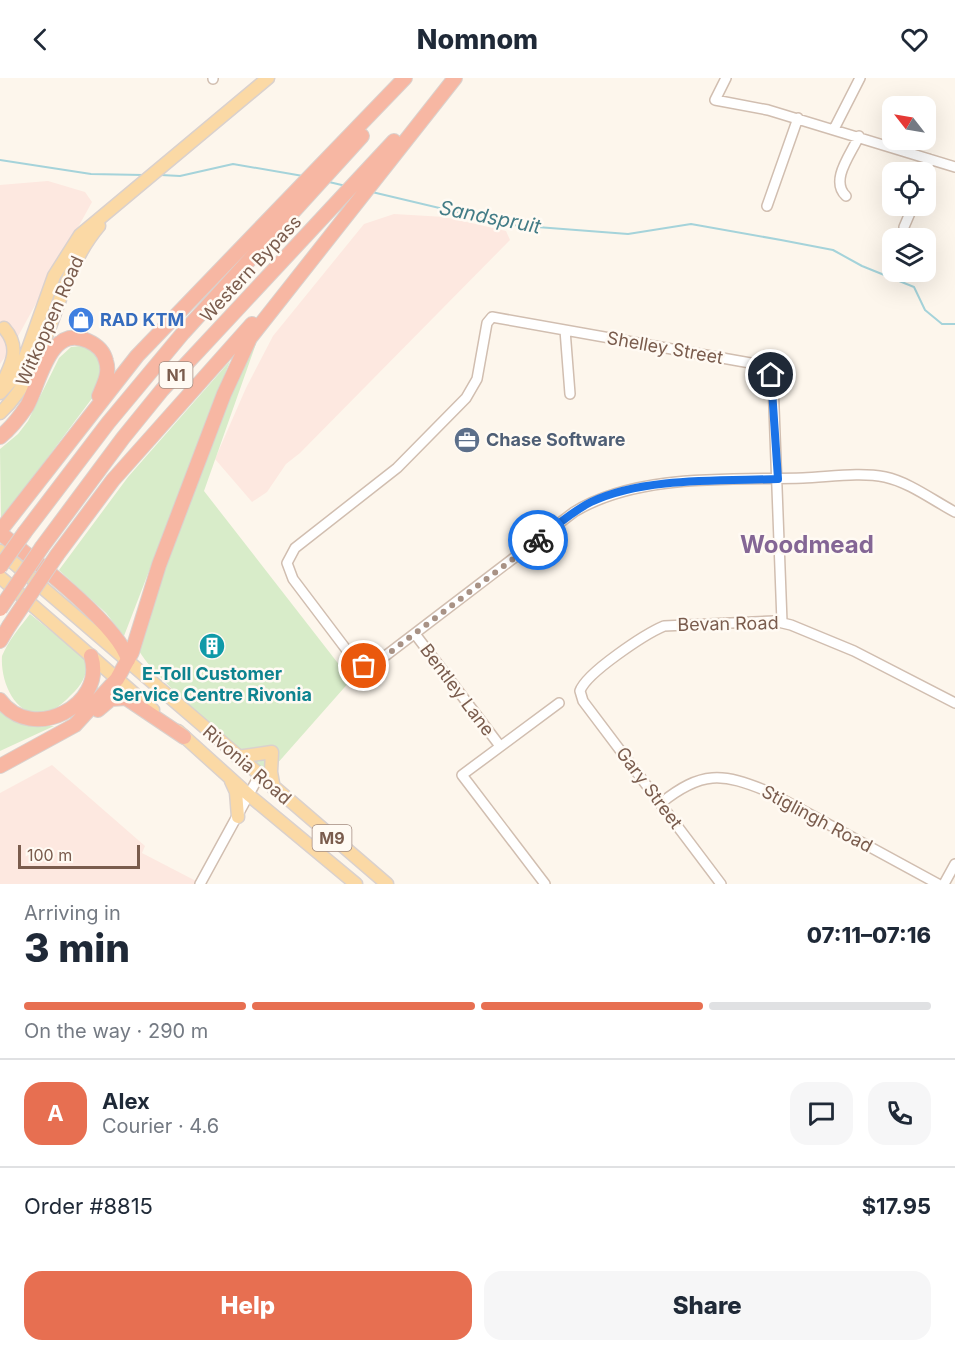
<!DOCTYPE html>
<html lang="en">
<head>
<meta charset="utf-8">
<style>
	body { margin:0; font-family:Inter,sans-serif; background:#f6f6f7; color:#1f2937; height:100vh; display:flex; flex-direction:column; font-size:22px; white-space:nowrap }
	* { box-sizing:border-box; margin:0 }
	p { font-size:20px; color:#747a83 }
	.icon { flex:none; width:33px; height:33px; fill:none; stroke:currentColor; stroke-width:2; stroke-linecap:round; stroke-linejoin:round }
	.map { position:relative; height:806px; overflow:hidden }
	.panel { display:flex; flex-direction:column; background:#fff; flex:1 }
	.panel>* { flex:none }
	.needle { width:39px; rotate:301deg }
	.fabs { position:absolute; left:882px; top:18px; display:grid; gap:12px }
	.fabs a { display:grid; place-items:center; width:54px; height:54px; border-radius:12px; background:#fff; box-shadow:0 6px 24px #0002; font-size:30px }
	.scale { position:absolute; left:18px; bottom:15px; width:122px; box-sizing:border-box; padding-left:6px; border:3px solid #7a5c4d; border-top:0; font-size:16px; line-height:21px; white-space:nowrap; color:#7a5c4d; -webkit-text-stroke:4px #fffaf3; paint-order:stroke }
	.pin { position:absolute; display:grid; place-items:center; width:51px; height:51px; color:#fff; margin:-26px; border:3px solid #fff; border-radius:50%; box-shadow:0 2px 6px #0007 }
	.courier { position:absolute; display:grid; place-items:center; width:60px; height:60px; margin:-30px; border:4px solid #1a73e8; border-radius:50%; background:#fff; color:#222; box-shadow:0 2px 8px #0007 }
	.headline em { font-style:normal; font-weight:800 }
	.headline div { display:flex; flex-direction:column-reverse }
	.headline { display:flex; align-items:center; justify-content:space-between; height:102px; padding:0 24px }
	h1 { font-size:39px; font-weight:800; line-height:45px }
	.bar { display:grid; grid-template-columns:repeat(4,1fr); gap:9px 6px; align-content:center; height:72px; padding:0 24px }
	.bar i { height:8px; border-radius:4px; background:#e0e1e3 }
	.bar .current { background:#e76f51 }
	.bar p { grid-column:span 4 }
	.line { display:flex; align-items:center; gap:15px; padding:0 24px; border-top:2px solid #e0e1e3 }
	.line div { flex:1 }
	.round { display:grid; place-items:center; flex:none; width:63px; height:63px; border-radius:18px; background:#f6f6f7 }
	.action { display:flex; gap:12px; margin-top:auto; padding:12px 24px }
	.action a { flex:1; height:69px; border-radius:18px; background:#e76f51; color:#fff; font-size:24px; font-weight:800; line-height:69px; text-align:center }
	.action a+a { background:#f6f6f7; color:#1f2937 }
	header { display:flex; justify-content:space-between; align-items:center; height:78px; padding:0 24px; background:#fff; font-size:27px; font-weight:800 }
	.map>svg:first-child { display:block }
	.commercial { fill:#fde8e0 }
	.green { fill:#d8ecc9 }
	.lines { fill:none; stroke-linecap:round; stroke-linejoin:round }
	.stream { stroke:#a5d3da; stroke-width:2 }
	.minor-casing { stroke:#d1beb0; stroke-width:12 }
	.major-casing { stroke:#dad1cd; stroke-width:15 }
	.highway-casing { stroke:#dad1cd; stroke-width:16 }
	.minor { stroke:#fff; stroke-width:9 }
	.major { stroke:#fbd9a5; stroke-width:12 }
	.highway { stroke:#f7b7a3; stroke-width:14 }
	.highway-bridge-casing { stroke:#dad1cd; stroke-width:16; stroke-linecap:butt }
	.highway-bridge { stroke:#f7b7a3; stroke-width:14 }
	.done { stroke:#a89285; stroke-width:6; stroke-dasharray:0 10.8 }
	.route { stroke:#1a73e8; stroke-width:8 }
	.labels { text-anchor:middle; stroke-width:5; stroke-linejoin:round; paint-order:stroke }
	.shield { fill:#fffaf3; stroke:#a28b7f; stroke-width:1.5 }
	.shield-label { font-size:16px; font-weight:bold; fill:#7a5c4d }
	.street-label { font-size:18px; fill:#7a5c4d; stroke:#fffaf3 }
	.shop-label { font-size:18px; font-weight:bold; fill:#366cbe; stroke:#fffaf3; text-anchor:start }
	.service-label { font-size:18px; font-weight:bold; fill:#4e5e75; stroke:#fffaf3; text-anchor:start }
	.culture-label { font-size:18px; font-weight:bold; fill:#0d838f; stroke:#fffaf3 }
	.water-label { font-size:20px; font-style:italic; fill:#437c86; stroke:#fffaf3 }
	.district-label { font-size:24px; font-weight:bold; fill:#846695; stroke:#fffaf3 }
</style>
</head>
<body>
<header><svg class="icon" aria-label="back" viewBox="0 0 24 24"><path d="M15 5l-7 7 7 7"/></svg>Nomnom<svg class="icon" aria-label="heart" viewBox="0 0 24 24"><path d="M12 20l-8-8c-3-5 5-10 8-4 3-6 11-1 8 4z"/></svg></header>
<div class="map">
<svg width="955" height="806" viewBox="0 0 955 806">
	<rect width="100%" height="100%" fill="#fdf6ec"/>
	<path class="commercial" d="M48,103L85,114L92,124L11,271L0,286V107Z
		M394,136L445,139L506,153L510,162L300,375L286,386L267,414L252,424L215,381L246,310L273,258L364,146Z
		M52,687L145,768L142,775L196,803L194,806H0V715Z"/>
	<path class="green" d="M258,260L204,413L351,602L268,696C243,674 144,593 137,568L216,349L250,270Z
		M81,268L90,269L104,283L99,311L1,442L0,371L18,356L28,343L59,280L71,269Z
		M230,283L124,558L106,535L59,492L128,399Z
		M30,536L87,582C87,598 82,607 70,618C65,623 59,629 52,632C20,647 0,608 2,578C8,563 20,549 30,536Z
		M0,632C14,648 34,648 54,648L0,673Z"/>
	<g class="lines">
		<path class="stream" d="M0,82L91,96L143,97
			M161,97L180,98L233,86L303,98
			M329,104L346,108
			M372,114L511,147L628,156L691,146L781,162L833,172L862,188L914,209L925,232L942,246H955"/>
		<defs>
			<path id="minor" d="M726,0L715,22L768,32L955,89
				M213,1V0
				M834,51L860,0
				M926,96L929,81
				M846,118C829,102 852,75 859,58
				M767,128L798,40
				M904,149L913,128
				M565,252L570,316
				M782,544L773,303L768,293L756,286L492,239L487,245L477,301L466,320L397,390L295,470L287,485L293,501L355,583L368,588L376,585L574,434C637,395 732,402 803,400C829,399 860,394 885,399C909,404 934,423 955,434
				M415,556L500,668
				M661,725C701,693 722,694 769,714L938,806
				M200,806L259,698
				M545,806L462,697L559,625
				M721,806L583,623L580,613C586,595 645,556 664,548L774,543L791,547L854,573L955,625
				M944,806L955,786"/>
			<path id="major" d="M2,306C12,286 21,269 4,250
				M0,315L12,302L24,282L54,198L80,157L268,0
				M0,335C53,286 52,203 99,148
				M0,473L387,806
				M0,499L153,632
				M178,653L250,718L356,806
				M237,679L272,674L271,694L274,711
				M231,703L236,714L238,739"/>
			<path id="highway" d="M0,359C11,350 19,340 27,328C40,305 49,245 88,263C97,267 104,274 106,283C110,295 104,306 99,318
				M0,453L137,278L405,0
				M25,454L108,345L183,255L362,58
				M0,455C30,479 119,547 128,582
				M42,469L123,360L162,312L394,63
				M57,477L113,402L252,246
				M0,563L9,548
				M0,622C32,666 107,627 91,578
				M98,632L111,621L126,620L184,659
				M0,688L75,647L117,601L132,574L159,487L224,316L250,260L455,0"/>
		</defs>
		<use href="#minor" class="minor-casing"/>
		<use href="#major" class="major-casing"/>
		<use href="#highway" class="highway-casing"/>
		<use href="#minor" class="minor"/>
		<use href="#major" class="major"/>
		<use href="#highway" class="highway"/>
		<defs>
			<path id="highway-bridge" d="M0,489L25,454
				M0,531L42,469
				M9,548L57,477"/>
		</defs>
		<use href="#highway-bridge" class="highway-bridge-casing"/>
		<use href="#highway-bridge" class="highway-bridge"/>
	</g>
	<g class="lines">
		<path class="done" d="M364,588L376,585L538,462"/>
		<path class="route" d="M538,462C555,449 571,434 591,424C643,399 721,403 778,401L771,297"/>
	</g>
	<defs>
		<symbol id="shop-disc" viewBox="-11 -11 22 22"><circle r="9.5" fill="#3f7fe0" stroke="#fffaf3"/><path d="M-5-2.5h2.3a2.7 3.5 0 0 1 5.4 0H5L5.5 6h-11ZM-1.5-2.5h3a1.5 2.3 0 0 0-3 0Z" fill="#fff"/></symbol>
		<symbol id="office-disc" viewBox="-11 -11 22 22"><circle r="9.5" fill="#5c6f8a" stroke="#fffaf3"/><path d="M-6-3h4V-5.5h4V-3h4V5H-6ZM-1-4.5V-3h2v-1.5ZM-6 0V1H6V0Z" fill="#fff"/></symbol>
		<symbol id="building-disc" viewBox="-11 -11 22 22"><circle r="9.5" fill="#0f9aa8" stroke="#fffaf3"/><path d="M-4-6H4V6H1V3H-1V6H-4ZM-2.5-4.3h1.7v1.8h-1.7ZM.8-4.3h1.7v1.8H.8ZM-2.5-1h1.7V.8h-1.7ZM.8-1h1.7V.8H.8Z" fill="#fff"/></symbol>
	</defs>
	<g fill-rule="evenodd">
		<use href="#shop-disc" x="66" y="227" width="30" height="30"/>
		<use href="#office-disc" x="452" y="347" width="30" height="30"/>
		<use href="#building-disc" x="197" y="553" width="30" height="30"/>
	</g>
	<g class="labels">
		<g class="shield">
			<rect x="159.5" y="284" width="33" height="26" rx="4.5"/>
			<rect x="312.5" y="747" width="39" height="26" rx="4.5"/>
		</g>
		<g class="shield-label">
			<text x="176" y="303">N1</text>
			<text x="332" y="766">M9</text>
		</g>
		<g class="street-label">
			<text transform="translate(251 191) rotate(-47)" y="6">Western Bypass</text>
			<text transform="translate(50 243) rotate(-66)" y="6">Witkoppen Road</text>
			<text transform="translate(665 270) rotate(10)" y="6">Shelley Street</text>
			<text transform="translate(728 546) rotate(-1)" y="6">Bevan Road</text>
			<text transform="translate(457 612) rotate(53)" y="6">Bentley Lane</text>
			<text transform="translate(247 687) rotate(41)" y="6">Rivonia Road</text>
			<text transform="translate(649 710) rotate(53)" y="6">Gary Street</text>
			<text transform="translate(817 741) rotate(28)" y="6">Stiglingh Road</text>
		</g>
		<g class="shop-label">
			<text x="100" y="248">RAD KTM</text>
		</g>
		<g class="service-label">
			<text x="486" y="368">Chase Software</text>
		</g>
		<g class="culture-label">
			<text x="212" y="602">E-Toll Customer<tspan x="212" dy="21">Service Centre Rivonia</tspan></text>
		</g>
		<g class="water-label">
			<text transform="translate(490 139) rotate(11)" y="7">Sandspruit</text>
		</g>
		<g class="district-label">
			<text x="807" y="475">Woodmead</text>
		</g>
	</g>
</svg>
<div class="fabs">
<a><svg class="needle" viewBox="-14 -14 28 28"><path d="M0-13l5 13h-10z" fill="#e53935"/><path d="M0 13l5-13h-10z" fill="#747a83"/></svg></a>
<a><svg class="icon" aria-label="locate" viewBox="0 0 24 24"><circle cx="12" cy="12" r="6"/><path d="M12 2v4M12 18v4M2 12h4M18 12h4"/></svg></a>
<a><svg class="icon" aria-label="layers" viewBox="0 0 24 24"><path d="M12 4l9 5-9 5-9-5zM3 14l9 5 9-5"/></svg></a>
</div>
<div class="scale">100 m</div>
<div class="pin" style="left:364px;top:588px;background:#ea580c"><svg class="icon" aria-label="bag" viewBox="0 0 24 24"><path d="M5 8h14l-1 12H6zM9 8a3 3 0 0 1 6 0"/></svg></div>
<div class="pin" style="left:771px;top:297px;background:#1f2937"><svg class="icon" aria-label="home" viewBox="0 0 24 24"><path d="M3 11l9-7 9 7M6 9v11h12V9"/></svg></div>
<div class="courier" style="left:538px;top:462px"><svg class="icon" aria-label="bike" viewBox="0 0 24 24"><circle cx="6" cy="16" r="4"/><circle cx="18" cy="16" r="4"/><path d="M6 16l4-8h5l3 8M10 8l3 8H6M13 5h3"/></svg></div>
</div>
<section class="panel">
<div class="headline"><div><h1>3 min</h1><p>Arriving in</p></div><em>07:11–07:16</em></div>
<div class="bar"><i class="current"></i><i class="current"></i><i class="current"></i><i></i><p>On the way · 290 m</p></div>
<div class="line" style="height:108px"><b class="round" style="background:#e76f51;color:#fff">A</b><div><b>Alex</b><p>Courier · 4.6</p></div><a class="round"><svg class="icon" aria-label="chat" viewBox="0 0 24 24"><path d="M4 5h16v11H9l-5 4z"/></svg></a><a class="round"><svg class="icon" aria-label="phone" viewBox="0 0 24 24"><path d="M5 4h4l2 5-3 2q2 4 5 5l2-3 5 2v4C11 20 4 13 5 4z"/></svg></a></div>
<div class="line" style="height:78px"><div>Order #8815</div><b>$17.95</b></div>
<div class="action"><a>Help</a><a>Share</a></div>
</section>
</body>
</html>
